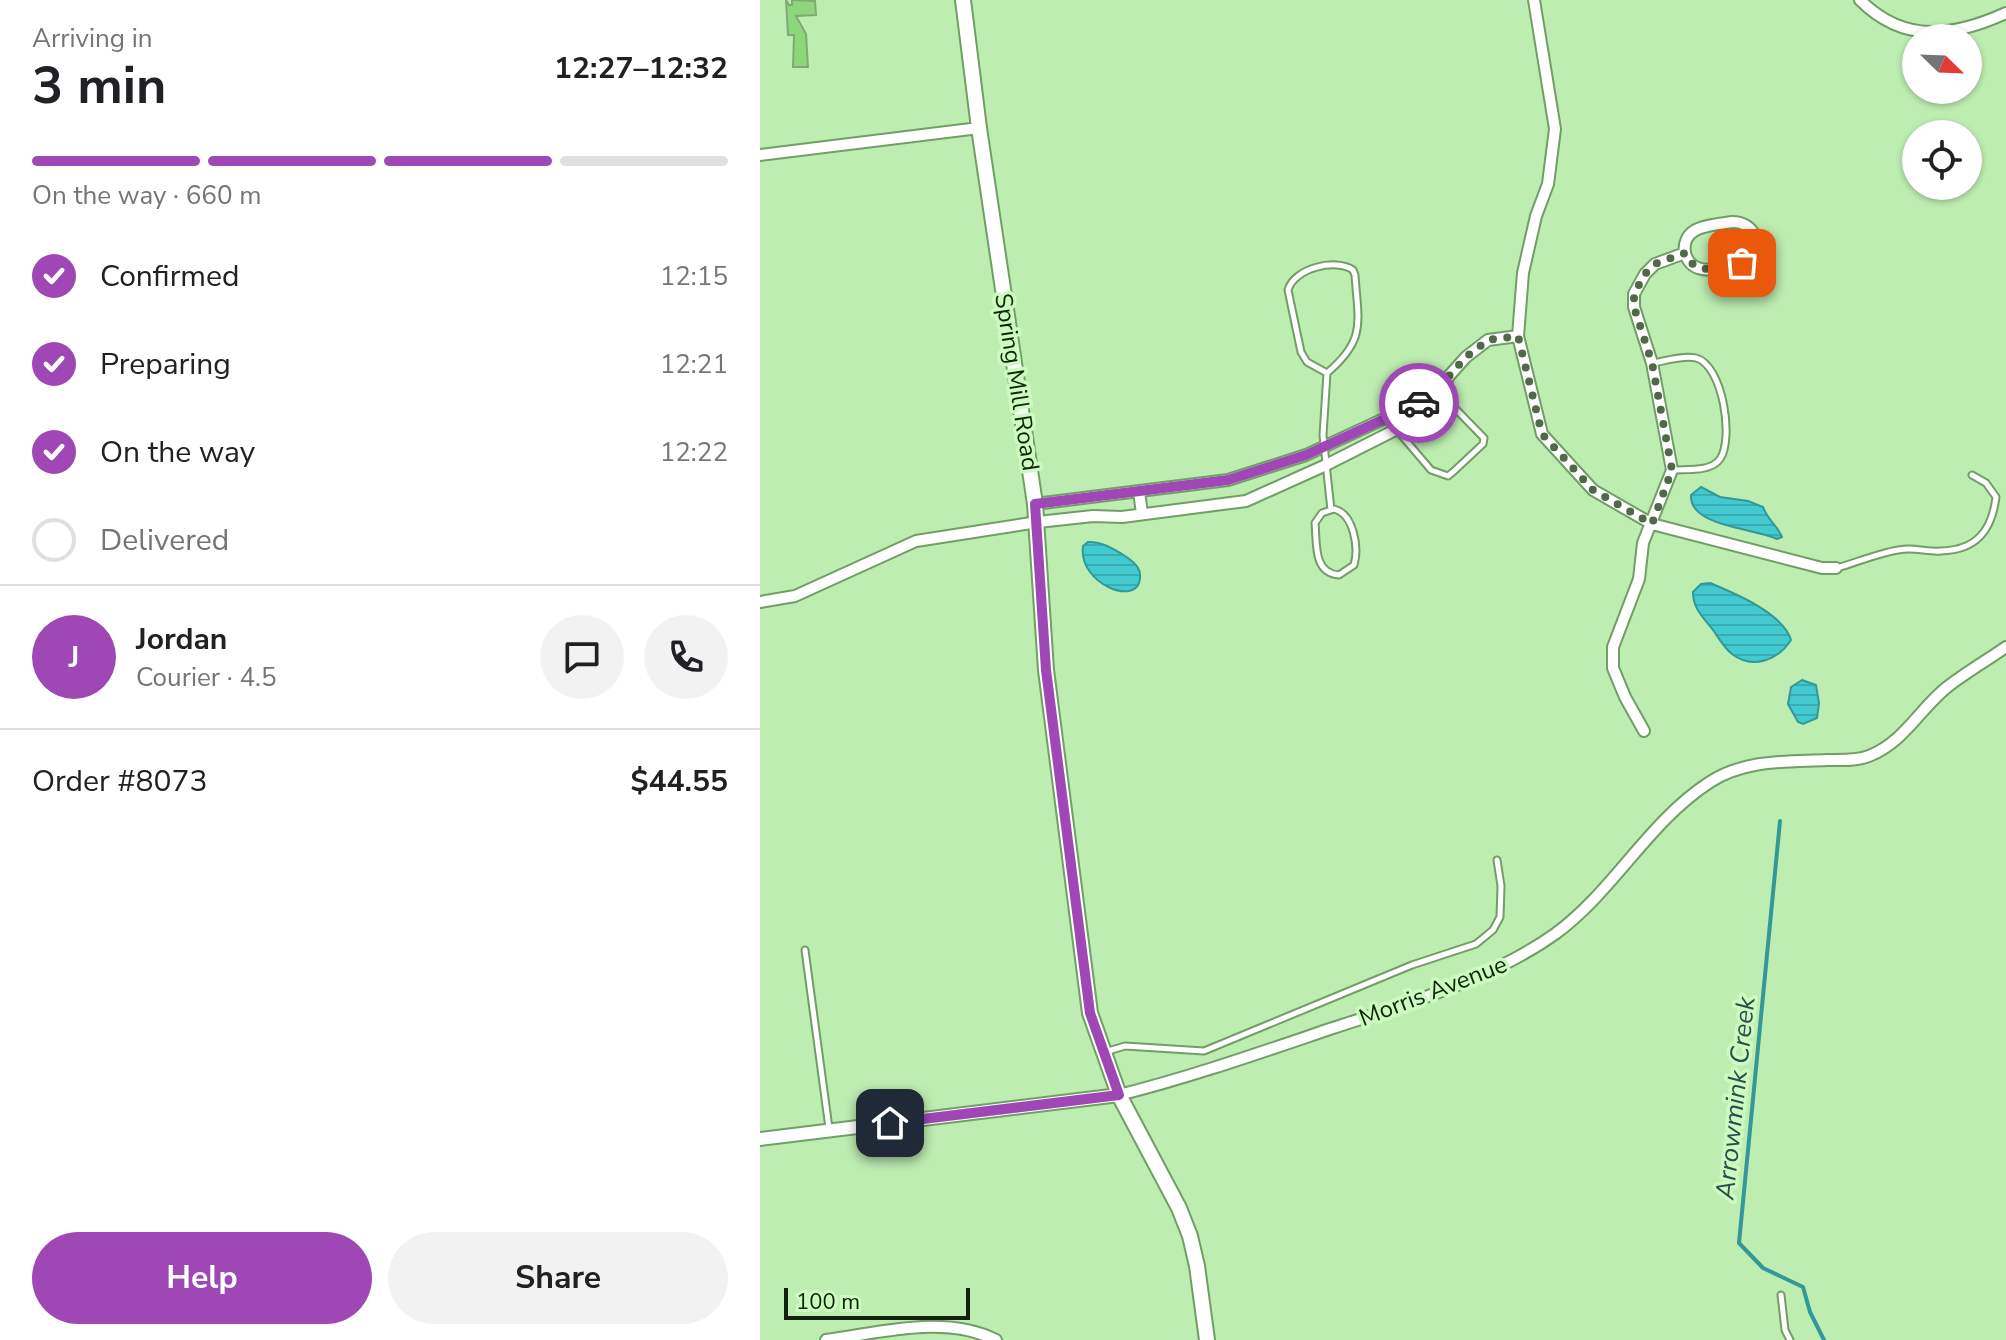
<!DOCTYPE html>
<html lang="en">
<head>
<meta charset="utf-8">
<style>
	body { margin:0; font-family:"Nunito Sans",sans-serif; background:#f2f2f2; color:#202124; height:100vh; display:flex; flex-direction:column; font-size:30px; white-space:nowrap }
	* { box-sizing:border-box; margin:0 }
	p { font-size:26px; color:#757577 }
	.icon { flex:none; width:44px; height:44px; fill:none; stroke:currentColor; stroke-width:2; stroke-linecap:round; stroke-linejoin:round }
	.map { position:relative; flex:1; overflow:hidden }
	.panel { display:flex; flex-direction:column; background:#fff; width:760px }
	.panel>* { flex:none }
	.needle { width:52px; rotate:113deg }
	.buttons { position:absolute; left:1142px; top:24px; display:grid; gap:16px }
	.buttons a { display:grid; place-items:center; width:80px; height:80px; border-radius:50%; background:#fff; box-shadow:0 2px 6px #0004; font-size:40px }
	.scale { position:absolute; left:24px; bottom:20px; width:186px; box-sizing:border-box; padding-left:8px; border:4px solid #11230d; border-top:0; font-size:22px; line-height:28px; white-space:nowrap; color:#11230d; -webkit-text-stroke:6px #cbfbbe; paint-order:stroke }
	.pin { position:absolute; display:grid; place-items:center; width:68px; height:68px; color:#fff; margin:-34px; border-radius:16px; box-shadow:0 4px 12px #0006 }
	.courier { position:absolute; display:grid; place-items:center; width:80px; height:80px; margin:-40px; border:6px solid #9f48b5; border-radius:50%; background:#fff; color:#222; box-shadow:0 2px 10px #0007 }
	.summary em { font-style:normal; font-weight:700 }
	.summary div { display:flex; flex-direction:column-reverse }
	.summary { display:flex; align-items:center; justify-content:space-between; height:136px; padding:0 32px }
	h1 { font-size:52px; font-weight:700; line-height:60px }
	.bar { display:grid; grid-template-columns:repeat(4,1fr); gap:12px 8px; align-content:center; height:96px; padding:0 32px }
	.bar i { height:10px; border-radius:6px; background:#e0e0e0 }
	.bar .active { background:#9f48b5 }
	.bar p { grid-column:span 4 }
	.line { display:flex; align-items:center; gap:20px; padding:0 32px; border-top:2px solid #e0e0e0 }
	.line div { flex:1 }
	.round { display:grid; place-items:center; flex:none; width:84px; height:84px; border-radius:42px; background:#f2f2f2 }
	ol { padding:0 32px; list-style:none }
	li { display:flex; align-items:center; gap:24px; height:88px }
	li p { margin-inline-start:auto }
	li .icon { padding:8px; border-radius:50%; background:#9f48b5; color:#fff; stroke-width:4 }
	li:last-child { color:#757577 }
	li i { width:44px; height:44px; border:4px solid #e0e0e0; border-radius:50% }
	.action { display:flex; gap:16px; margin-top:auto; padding:16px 32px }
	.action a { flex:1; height:92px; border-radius:48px; background:#9f48b5; color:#fff; font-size:32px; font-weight:700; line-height:92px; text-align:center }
	.action a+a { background:#f2f2f2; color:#202124 }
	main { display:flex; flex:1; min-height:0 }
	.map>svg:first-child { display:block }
	.water { fill:url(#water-rules); stroke:#339896; stroke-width:2 }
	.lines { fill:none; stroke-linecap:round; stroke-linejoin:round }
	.stream { stroke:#339896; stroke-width:4 }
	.building { fill:#8ed67b; stroke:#7eab72; stroke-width:2 }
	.service-casing { stroke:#719e66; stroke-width:9 }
	.minor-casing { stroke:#719e66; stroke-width:14 }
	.tertiary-casing { stroke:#719e66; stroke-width:16 }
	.secondary-casing { stroke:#719e66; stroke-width:18 }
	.service { stroke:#fff; stroke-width:5 }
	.minor { stroke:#fff; stroke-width:10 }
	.tertiary { stroke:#fff; stroke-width:12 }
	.secondary { stroke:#fff; stroke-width:14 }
	.done { stroke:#4e6a47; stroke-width:8; stroke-dasharray:0 14.4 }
	.route { stroke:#9f48b5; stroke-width:10 }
	.labels { text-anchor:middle; stroke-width:7; stroke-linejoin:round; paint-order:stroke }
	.street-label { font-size:24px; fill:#11230d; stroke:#cbfbbe }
	.water-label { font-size:26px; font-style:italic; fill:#2e4b4d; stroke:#cbfbbe }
</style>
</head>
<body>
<main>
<section class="panel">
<div class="summary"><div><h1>3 min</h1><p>Arriving in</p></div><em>12:27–12:32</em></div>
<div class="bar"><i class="active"></i><i class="active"></i><i class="active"></i><i></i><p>On the way · 660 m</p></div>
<ol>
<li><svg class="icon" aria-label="check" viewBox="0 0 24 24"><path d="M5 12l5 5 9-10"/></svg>Confirmed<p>12:15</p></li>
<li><svg class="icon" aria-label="check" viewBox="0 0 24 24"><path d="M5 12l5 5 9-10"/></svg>Preparing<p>12:21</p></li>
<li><svg class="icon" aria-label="check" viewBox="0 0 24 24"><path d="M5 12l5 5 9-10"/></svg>On the way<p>12:22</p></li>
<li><i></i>Delivered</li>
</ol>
<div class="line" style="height:144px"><b class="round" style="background:#9f48b5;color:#fff">J</b><div><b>Jordan</b><p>Courier · 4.5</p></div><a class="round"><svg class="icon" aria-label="chat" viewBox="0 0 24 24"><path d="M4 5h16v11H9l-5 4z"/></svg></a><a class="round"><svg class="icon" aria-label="phone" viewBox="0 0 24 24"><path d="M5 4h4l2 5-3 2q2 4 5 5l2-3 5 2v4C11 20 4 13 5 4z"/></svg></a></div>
<div class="line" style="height:104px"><div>Order #8073</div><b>$44.55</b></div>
<div class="action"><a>Help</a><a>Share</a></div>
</section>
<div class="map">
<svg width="1246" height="1340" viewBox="0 0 1246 1340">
	<defs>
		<pattern id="water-rules" width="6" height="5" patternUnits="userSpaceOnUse" patternTransform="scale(2)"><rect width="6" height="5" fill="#42cad0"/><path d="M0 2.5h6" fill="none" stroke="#39adb1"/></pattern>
	</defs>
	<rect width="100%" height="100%" fill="#beedb2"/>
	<path class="water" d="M941,487L960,497L988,501L1003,507C1007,519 1019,528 1022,537L1017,539C995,528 929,527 931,495Z
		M328,542C341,541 358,551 368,558C376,564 381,569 380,578C379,607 318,585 323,546Z
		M950,583C974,593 1023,613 1031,640C1018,660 993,670 972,654C964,648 959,638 953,630C943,617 933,609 933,592L941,584Z
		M1042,680L1056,685L1059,703L1057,718L1043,724L1038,722L1028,704L1031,687Z"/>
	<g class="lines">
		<path class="stream" d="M1020,821L979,1243L1003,1268L1043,1287L1050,1312L1064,1340"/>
	</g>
	<path class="building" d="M26,0L29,5H32V0L55,1L56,15L36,16L46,34L48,67H33L34,35H28Z"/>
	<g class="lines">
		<defs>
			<path id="service" d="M893,363C905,361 924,355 936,358C963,365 974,439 960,459C951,472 927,469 913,470
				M567,373L547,362L541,352L528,290C534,268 576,258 593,270L595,275C598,322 607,339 567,373L563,435L571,510
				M637,430L671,470L688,476L693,472L723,444L724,438L681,394
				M574,509C594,514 599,548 594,565L579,575C553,573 557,544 555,523L562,513Z
				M1077,568C1098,562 1129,549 1149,549C1160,549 1170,552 1181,551C1217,550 1232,530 1236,497L1226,483L1212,475
				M45,950L69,1128
				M345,1052L365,1046L444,1051L652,965L716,944L733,930L740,917L741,886L737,860
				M1021,1295L1025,1330L1030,1340"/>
			<path id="minor" d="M774,0L795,129L788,184L776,216L763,273L758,336L782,434L833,490L892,524L1062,568H1076
				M1100,0C1144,44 1193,37 1246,13
				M0,155L219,128
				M972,222C995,222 1003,244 988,260C977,266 950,273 938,268C922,262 920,240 934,231C943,225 960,224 972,222Z
				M379,491L382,514
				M275,504L468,480L546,455L671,397
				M0,602L35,596L156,541L278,522L333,516L362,517L486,501L566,465L653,421L680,393L689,376L706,357L728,340L758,336
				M884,731L865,697L853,668V647L879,579L883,543L912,470L892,363L874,307V294L885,274L895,264L925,253
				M359,1095C431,1077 502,1052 573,1028C646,1004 732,979 795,934C854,891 888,822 950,782C985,759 1028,762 1067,760C1081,760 1096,761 1109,756C1144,742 1159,710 1186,688C1205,673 1226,661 1246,647
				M66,1340C120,1333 185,1314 236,1340"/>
			<path id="tertiary" d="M0,1139L359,1095"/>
			<path id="secondary" d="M203,0L219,128L275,504L286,670L330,1013L359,1095L419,1208L430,1236L437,1266L447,1340"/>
		</defs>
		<use href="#service" class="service-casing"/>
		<use href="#minor" class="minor-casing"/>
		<use href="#tertiary" class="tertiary-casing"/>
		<use href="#secondary" class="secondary-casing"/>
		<use href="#service" class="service"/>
		<use href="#minor" class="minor"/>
		<use href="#tertiary" class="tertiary"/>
		<use href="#secondary" class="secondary"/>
	</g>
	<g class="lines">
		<path class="done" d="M659,403L680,393L689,376L706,357L728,340L758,336L782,434L833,490L892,524L912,470L892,363L874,307V294L885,274L895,264L925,253C935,278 961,267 982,263"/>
		<path class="route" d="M130,1123L359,1095L330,1013L286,670L275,504L468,480L546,455L659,403"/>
	</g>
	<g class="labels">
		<g class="street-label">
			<text transform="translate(257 382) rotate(81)" y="8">Spring Mill Road</text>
			<text transform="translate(673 991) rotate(-21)" y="8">Morris Avenue</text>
		</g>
		<g class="water-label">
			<text transform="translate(975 1098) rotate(-84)" y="9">Arrowmink Creek</text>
		</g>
	</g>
</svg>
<div class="buttons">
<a><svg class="needle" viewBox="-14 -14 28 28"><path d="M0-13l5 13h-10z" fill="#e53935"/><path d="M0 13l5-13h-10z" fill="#757577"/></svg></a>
<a><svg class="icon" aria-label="locate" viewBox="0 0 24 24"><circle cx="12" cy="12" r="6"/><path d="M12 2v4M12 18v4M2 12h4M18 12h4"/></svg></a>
</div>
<div class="scale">100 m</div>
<div class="pin" style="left:982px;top:263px;background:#ea580c"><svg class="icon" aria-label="bag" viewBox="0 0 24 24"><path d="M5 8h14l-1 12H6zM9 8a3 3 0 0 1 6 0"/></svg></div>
<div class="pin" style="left:130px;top:1123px;background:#1f2937"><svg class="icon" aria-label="home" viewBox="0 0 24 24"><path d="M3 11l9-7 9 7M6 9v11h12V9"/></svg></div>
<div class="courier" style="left:659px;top:403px"><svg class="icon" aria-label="car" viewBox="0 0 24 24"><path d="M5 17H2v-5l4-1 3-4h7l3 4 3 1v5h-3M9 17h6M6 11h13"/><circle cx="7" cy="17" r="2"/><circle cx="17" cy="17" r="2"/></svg></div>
</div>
</main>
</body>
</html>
